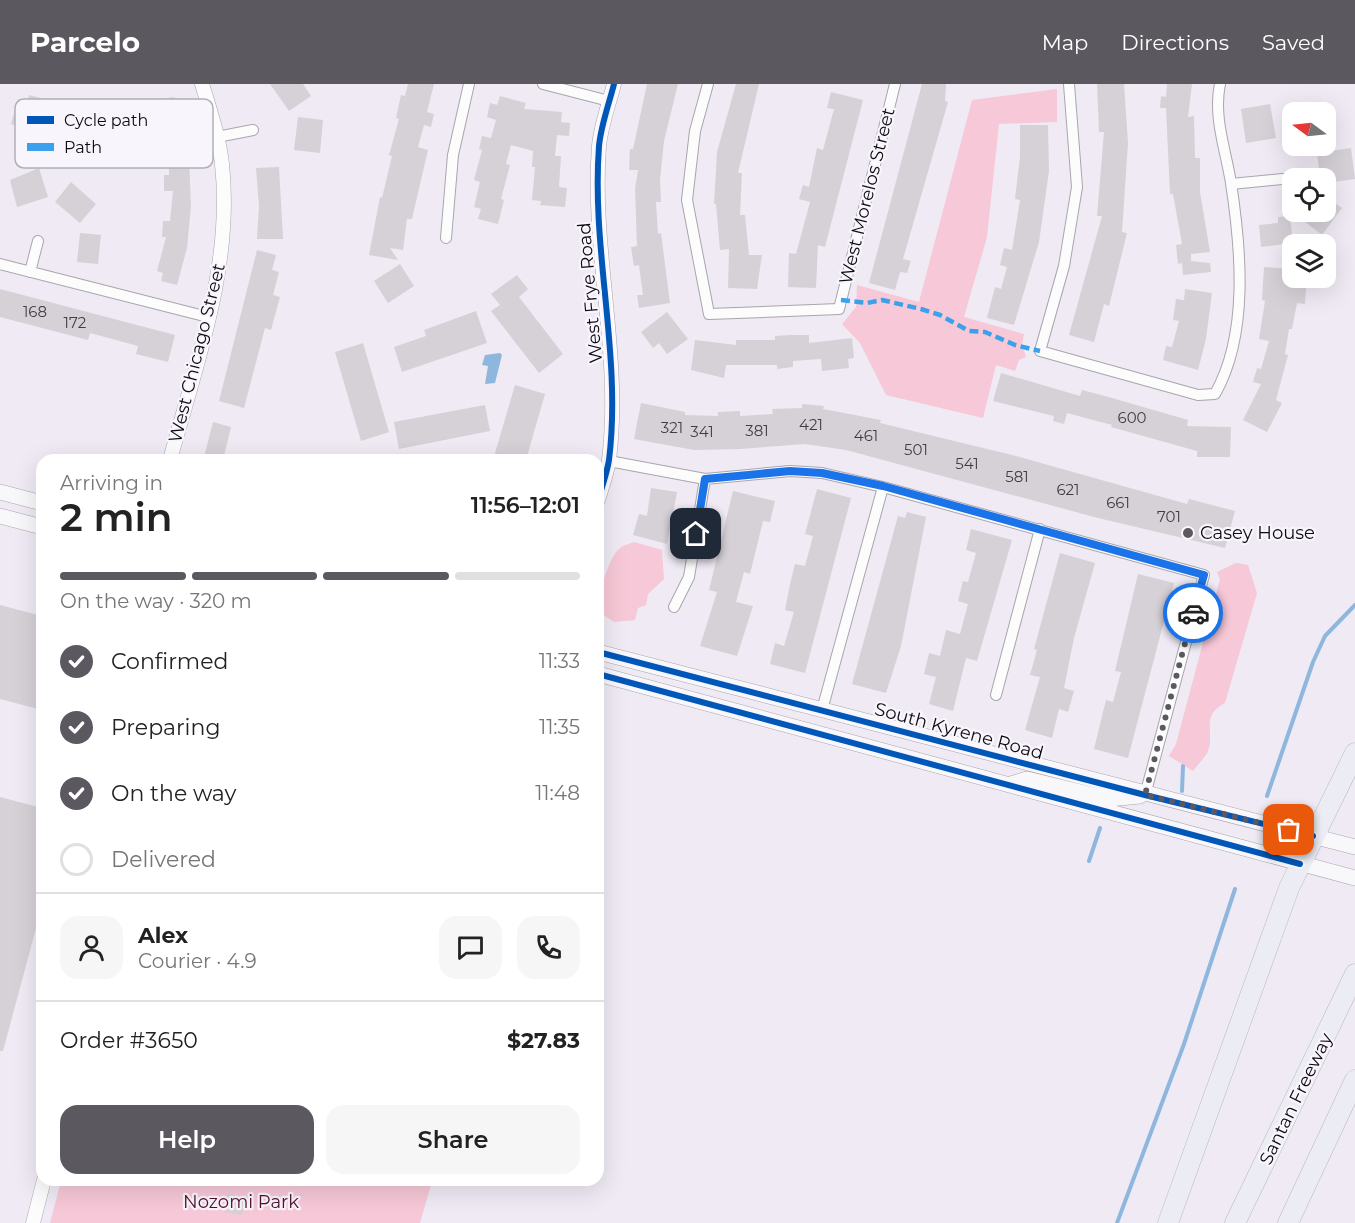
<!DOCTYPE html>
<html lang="en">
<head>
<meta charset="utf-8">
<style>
	body { margin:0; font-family:Montserrat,sans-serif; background:#f6f6f6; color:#222; height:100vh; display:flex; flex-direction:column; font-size:22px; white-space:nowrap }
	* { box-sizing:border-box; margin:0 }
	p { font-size:20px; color:#767676 }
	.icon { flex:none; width:33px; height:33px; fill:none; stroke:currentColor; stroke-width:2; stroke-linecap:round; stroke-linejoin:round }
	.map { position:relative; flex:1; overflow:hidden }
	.panel { position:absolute; left:36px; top:370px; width:568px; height:732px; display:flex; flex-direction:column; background:#fff; border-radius:18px; box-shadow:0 6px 24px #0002 }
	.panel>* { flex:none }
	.needle { width:39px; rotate:285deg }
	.buttons { position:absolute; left:1282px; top:18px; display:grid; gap:12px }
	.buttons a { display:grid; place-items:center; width:54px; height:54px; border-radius:12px; background:#fff; box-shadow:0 6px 24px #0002; font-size:30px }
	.pin { position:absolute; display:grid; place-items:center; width:51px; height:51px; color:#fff; margin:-26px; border-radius:12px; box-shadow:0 3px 9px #0006 }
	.courier { position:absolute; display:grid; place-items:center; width:60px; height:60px; margin:-30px; border:4px solid #1a73e8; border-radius:50%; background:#fff; color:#222; box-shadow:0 2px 8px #0007 }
	.head em { font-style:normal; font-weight:600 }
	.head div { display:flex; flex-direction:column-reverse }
	.head { display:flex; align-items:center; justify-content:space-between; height:102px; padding:0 24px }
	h1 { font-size:39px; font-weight:600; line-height:45px }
	.bar { display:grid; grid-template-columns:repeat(4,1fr); gap:9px 6px; align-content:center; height:72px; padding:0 24px }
	.bar i { height:8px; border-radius:4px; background:#e0e0e0 }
	.bar .on { background:#5c5860 }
	.bar p { grid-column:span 4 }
	.line { display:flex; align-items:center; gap:15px; padding:0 24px; border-top:2px solid #e0e0e0 }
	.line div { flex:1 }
	.round { display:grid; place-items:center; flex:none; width:63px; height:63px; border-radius:18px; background:#f6f6f6 }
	ol { padding:0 24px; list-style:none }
	li { display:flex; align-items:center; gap:18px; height:66px }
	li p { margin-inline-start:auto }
	li .icon { padding:6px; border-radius:50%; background:#5c5860; color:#fff; stroke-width:4 }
	li:last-child { color:#767676 }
	li i { width:33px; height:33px; border:3px solid #e0e0e0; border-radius:50% }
	.primary-button { display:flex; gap:12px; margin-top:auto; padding:12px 24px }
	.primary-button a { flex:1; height:69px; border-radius:18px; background:#5c5860; color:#fff; font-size:24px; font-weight:600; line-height:69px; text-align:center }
	.primary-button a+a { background:#f6f6f6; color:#222 }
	header { display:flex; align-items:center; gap:36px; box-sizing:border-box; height:84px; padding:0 30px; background:#5c5860; color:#fff }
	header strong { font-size:28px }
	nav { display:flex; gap:33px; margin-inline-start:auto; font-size:21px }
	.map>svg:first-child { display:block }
	.green { fill:#f7c8d7 }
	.water { fill:#8fb7de }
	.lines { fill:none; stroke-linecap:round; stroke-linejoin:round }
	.stream { stroke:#8fb7de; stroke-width:4 }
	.building { fill:#d6d1d7 }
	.minor-casing { stroke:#a9a5ac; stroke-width:12 }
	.tertiary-casing { stroke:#a9a5ac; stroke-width:15 }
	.secondary-casing { stroke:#a9a5ac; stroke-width:16 }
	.motorway-casing { stroke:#b9b7c2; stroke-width:21 }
	.minor { stroke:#fdfcfd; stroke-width:10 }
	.tertiary { stroke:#fdfcfd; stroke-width:14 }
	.secondary { stroke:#f8f8fb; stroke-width:15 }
	.motorway { stroke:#ecedf4; stroke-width:20 }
	.quiet { stroke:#3ca1ea; stroke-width:4.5; stroke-dasharray:9 4.5; stroke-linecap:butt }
	.cycleway-casing { stroke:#f9f5fd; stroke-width:10 }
	.cycleway { stroke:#0057b8; stroke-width:6 }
	.done { stroke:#5c5860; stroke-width:6; stroke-dasharray:0 10.8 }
	.route { stroke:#1a73e8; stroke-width:8 }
	.poi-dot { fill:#5c5860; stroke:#f9f5fd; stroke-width:2 }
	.labels { text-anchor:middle; stroke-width:4.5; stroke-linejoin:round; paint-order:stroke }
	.number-label { font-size:15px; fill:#403d43 }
	.street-label { font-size:18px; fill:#0d0a10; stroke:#f9f5fd }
	.poi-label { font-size:18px; fill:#0d0a10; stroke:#f9f5fd; text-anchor:start }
	.park-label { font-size:18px; fill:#560f29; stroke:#f9f5fd }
	.key { fill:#f9f5fd; stroke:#b2aeb6; stroke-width:1.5 }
	.key-label { font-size:16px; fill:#0d0a10 }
</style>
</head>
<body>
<header>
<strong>Parcelo</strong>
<nav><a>Map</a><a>Directions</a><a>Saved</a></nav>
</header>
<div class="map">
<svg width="1355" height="1139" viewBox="0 0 1355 1139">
	<rect width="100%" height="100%" fill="#efeaf4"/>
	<path class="green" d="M1057,5V38L999,40L987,153L964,233L1024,250L1022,261L1026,273L1019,276L1015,287L996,281L983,334L886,311L860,259L842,240L856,223L857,201L919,218L972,16Z
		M634,458L662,466L664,495L648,510L646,521L638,524L635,536L614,538L599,528C598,513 608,473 620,464C623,461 630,460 634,458Z
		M1236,479L1248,481L1257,509L1225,619C1200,632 1215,647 1208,667C1206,673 1197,681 1193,687L1169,672L1176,660L1220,495L1217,488Z
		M61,1097H432L420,1139H50Z"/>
	<path class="water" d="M500,269L502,271L495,299L485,300L488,282L482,281L485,271Z"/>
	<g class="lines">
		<path class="stream" d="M1182,707L1183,682
			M1267,712L1313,578L1325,552L1355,521
			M1089,777L1100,744
			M1117,1139L1184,960L1235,805"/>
	</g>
	<path class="building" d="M270,0H303L311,12L289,27Z
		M408,0H434L427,28L434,30L431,43L424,41L418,63L428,66L412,135H407L403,166L390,164L398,176L369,171L380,113L382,114L392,72L389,71L399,35L396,34L401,11L405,12Z
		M647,0H678L664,57L660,96L661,118H656L658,150L661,149L670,219L639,224L637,211H643L639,181L634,182L631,163L637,162L635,105L638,86H629L630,65H633Z
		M736,0H759L738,89H742L740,131H745L749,171H762L757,205L728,204L729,165L720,166L716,120H714L717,68Z
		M922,0H946L945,17L948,18L903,175L911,177L907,189L900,188L895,206L869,199Z
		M1097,0H1124L1128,59L1122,148L1127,149L1109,222L1104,220L1094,258L1069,251L1102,132H1097L1104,48H1099Z
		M1167,0H1192L1188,33L1194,32L1195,74H1200V108L1210,168L1191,170V177L1210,179L1211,188L1183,191L1182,179L1178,180L1176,161L1182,160L1173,110H1170L1166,24H1160L1161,12L1166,13Z
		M831,8L863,16L825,163L818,161L816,204L788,203L789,169L796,170L810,118L799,115L803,101L809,103L817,64L823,66L834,25L827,24Z
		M29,11L44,15L36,47L11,40L18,15L28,17Z
		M500,12L526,19L524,25L562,28L561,38L570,39L569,52L557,51L555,72H561L559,103L567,104L565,123L540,121L541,117L532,116L535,83H532L533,67L511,61L506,80L510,81L501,115L504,116L498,140L478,135L481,125L474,123L480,98L474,96L482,66L479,65L482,52L491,54L496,36L487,33L490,19L497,21Z
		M174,13L178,33L170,34L171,44L107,54L105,23L143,20L142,18Z
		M1270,20L1276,54L1246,59L1241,25Z
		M298,33L323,36L320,69L294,66Z
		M1020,41H1048L1049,87L1039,158L1014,241L987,234L995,203L1001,205L1007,183L1000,181L1004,164L1012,166L1020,116L1015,115L1020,73Z
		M1351,64L1355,95L1326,99V94H1320L1317,69Z
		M169,73H189L191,122L187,164L177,201L161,197L163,189L157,187L166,153H162L163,137H170L173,107H164V91H169Z
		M279,83L283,155H257L259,122L256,84Z
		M39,84L48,113L17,123L10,96Z
		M71,98L96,120L80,139L55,118Z
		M1326,113L1342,124L1322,151L1300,134L1305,128H1326Z
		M1290,132L1293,159L1261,163L1259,141L1278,139V133Z
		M80,149L101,151L98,180L77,178Z
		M257,166L276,171L272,186L279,188L273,211L280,213L271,246L265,244L244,324L219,317Z
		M400,180L414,202L388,219L374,197Z
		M1264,183L1292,185L1290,203L1306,204L1305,220L1297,219L1292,245H1289L1285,270L1288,271L1276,316L1282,319L1267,348L1243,336L1261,300L1253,298L1257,284L1261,285L1269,257L1259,255L1265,217L1262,216Z
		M517,191L528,205L519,213L563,270L539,289L491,227L500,221L491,210Z
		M0,205L175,251L168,278L136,270L138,262L90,249L88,256L0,233Z
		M1185,205L1212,209L1206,255L1198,286L1163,276L1166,262L1172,263L1179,237L1173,236L1176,215L1184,216Z
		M476,227L487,259L402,288L394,263L426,252L424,246Z
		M667,228L688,255L667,270L659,259L653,264L641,248Z
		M791,251H809V259L852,254L854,274L848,275L849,284L822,287L821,275L793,277V283L777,285V281H726L724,294L691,286L695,256L736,261V256H775V252Z
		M363,259L389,348L361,357L335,268Z
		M1001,289L1080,312L1082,306L1112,314L1188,336L1187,342L1231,343L1230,373H1197V367L1111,343L1112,341L1067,329L1064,340L1053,337L1054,332L993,317Z
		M515,301L545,310L526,376H493Z
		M641,319L685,328V331L718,332V328L740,327V332L773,330L772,325L802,324V320L824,322L823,325L881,336L880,339L1012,371L1187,420L1189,415L1235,427L1225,464L1098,434L846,366L805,360L740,365L694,366L634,355Z
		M485,321L490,347L399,365L394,338Z
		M213,338L231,343L223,376L204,373Z
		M651,404L677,408L667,460L633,451L639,430L647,432Z
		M817,405L851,414L805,589L770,580L775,559L784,562L794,528L785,526L790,500L795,480L805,482L813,452L805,450Z
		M733,407L775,417L770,438L763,437L750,490L744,488L736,518L753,522L737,572L700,562L717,508L709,506Z
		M907,428L926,433L901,562L886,609L852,600L898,432L905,434Z
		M971,445L1012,456L977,577L966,574L953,627L929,620L936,593L924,590L929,569L940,572L946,546L960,550L968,520L958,517L963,497L968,498L976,469L966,466Z
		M1060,469L1095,479L1074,554L1064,604L1074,607L1068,628L1059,625L1052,654L1025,646L1040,593L1030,591L1037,566L1034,565Z
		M1138,490L1174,499L1128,674L1094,665L1106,616L1113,618L1121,588L1115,587Z
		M0,521L42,532V626L0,615Z
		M0,713L42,724V822L3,967H0Z
		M228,1110L245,1113L242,1131L225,1128Z"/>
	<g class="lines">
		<defs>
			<path id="minor" d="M543,0L609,17
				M708,0L695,47L687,116L709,230L839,225L895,0
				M1069,0L1077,103L1064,182L1040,267L1198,311L1215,310C1249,250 1241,165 1231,99C1226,67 1213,33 1220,0
				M217,53L253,46
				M1231,100L1282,95
				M446,154L453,71L469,0
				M0,180L208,233
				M30,188L38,157
				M609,377L705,395L790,387L822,389L883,403L1204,491L1145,711
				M674,523L689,493L705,395
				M996,611L1040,445
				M822,626L883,403"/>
			<path id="tertiary" d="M170,376C196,280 233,182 222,80C219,53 210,26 202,0
				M598,416C602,403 607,389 609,376C622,271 591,167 599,62C601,41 609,20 614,0
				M33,1139L44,1096"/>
			<path id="secondary" d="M0,408L42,419
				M0,432L42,443
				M598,568L1355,763
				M598,590L1355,794
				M1011,700L1027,695L1109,715L1140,712"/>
			<path id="motorway" d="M1168,1139L1289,804L1355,669
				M1235,1139L1355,890
				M1288,1139L1355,996"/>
		</defs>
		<use href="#minor" class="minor-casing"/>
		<use href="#tertiary" class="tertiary-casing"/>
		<use href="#secondary" class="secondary-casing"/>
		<use href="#motorway" class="motorway-casing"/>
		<use href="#minor" class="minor"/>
		<use href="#tertiary" class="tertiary"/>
		<use href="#secondary" class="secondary"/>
		<use href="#motorway" class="motorway"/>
		<path class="quiet" d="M841,216L867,219L882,216L921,225L940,231L969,247L985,248L1015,261L1040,267"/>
		<defs>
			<path id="cycleway" d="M598,416C602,403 607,389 609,376C622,271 591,167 599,62C601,41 609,20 614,0
				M598,568L1145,711L1313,752
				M598,590L1300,780"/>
		</defs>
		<use href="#cycleway" class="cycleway-casing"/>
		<use href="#cycleway" class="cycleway"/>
	</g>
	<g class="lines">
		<path class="done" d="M1193,529L1145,711L1289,746"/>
		<path class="route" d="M696,450L705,395L790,387L822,389L883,402L1204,491L1193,529"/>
	</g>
	<circle class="poi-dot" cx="1188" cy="449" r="6"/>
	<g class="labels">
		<g class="number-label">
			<text x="35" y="233">168</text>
			<text x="75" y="244">172</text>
			<text x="1132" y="339">600</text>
			<text x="811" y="346">421</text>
			<text x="672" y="349">321</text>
			<text x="757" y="352">381</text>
			<text x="702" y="353">341</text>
			<text x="866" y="357">461</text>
			<text x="916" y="371">501</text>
			<text x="967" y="385">541</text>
			<text x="1017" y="398">581</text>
			<text x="1068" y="411">621</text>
			<text x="1118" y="424">661</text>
			<text x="1169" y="438">701</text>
		</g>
		<g class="street-label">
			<text transform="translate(867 112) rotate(-76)" y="6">West Morelos Street</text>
			<text transform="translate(590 209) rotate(-95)" y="6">West Frye Road</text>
			<text transform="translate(197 269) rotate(-76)" y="6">West Chicago Street</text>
			<text transform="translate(959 647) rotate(15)" y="6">South Kyrene Road</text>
			<text transform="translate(1296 1015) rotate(-64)" y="6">Santan Freeway</text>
		</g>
		<g class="poi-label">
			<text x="1200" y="455">Casey House</text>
		</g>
		<g class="park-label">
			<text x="241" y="1124">Nozomi Park</text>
		</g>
	</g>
	<rect x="15" y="15" width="198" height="69" rx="9" class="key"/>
	<rect x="27" y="32" width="27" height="8" fill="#0057b8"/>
	<rect x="27" y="59" width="27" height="8" fill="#3ca1ea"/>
	<g class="key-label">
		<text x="64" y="42">Cycle path</text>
		<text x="64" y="69">Path</text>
	</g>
</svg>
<div class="buttons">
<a><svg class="needle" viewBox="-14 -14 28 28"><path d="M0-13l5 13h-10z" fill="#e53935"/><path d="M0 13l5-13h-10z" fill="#767676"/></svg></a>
<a><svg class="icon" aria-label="locate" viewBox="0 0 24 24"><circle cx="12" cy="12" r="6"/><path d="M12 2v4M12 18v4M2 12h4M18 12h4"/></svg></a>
<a><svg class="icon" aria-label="layers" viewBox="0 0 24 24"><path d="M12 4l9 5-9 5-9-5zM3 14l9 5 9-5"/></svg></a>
</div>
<div class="pin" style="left:1289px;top:746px;background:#ea580c"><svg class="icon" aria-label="bag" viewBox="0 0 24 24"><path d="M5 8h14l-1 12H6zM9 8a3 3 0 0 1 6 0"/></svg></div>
<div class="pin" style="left:696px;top:450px;background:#1f2937"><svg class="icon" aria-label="home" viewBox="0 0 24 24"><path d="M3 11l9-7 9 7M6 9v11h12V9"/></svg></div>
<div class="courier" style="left:1193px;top:529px"><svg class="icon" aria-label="car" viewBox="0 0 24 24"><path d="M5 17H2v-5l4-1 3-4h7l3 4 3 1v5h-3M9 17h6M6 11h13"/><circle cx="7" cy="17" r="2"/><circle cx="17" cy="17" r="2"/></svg></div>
<section class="panel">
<div class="head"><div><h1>2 min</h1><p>Arriving in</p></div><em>11:56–12:01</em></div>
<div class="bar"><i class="on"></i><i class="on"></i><i class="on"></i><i></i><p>On the way · 320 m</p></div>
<ol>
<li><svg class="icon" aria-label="check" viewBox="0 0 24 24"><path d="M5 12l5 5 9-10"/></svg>Confirmed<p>11:33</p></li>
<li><svg class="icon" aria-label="check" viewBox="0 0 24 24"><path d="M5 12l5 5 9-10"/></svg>Preparing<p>11:35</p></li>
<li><svg class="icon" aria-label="check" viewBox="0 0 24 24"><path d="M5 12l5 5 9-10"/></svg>On the way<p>11:48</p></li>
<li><i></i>Delivered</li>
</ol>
<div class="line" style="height:108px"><a class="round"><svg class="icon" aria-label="person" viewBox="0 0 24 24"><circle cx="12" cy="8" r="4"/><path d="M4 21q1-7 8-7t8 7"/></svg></a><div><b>Alex</b><p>Courier · 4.9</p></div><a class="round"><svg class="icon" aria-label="chat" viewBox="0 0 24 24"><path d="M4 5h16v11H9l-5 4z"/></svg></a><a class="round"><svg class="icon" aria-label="phone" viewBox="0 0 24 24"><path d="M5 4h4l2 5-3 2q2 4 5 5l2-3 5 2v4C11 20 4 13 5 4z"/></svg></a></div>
<div class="line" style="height:78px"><div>Order #3650</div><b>$27.83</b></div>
<div class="primary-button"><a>Help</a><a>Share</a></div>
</section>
</div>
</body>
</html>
